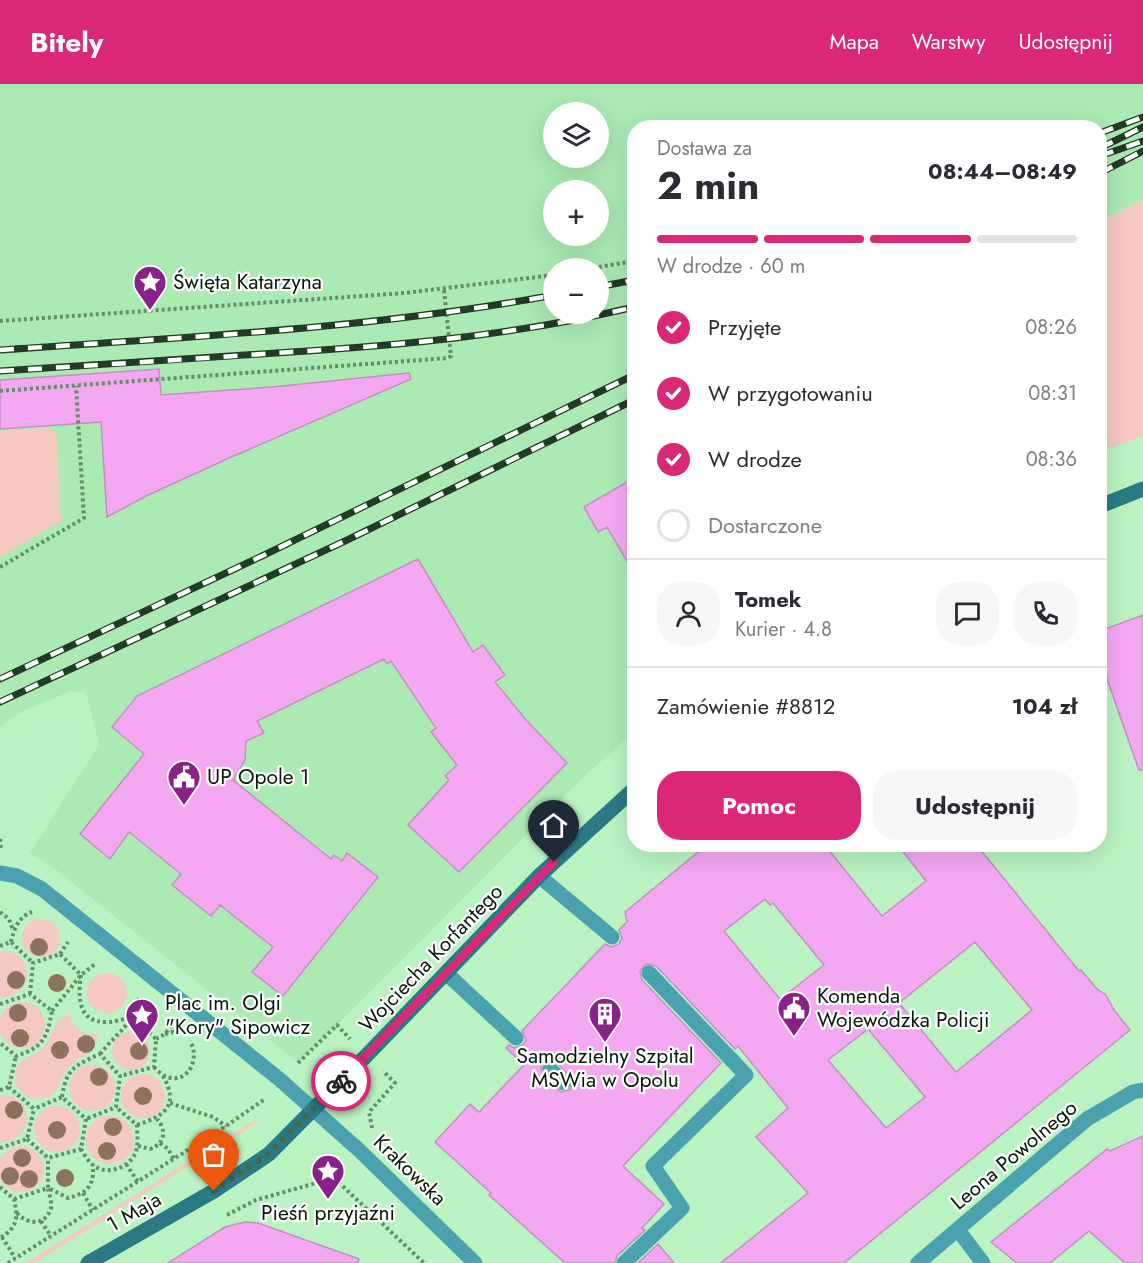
<!DOCTYPE html>
<html lang="pl">
<head>
<meta charset="utf-8">
<style>
	body { margin:0; font-family:Jost,sans-serif; background:#f7f7f7; color:#2b2b33; height:100vh; display:flex; flex-direction:column; font-size:22px; white-space:nowrap }
	* { box-sizing:border-box; margin:0 }
	p { font-size:20px; color:#7c7c81 }
	.icon { flex:none; width:33px; height:33px; fill:none; stroke:currentColor; stroke-width:2; stroke-linecap:round; stroke-linejoin:round }
	.map { position:relative; flex:1; overflow:hidden }
	.side { position:absolute; left:627px; top:36px; width:480px; height:732px; display:flex; flex-direction:column; background:#fff; border-radius:24px; box-shadow:0 6px 24px #0002 }
	.side>* { flex:none }
	.buttons { position:absolute; left:543px; top:18px; display:grid; gap:12px }
	.buttons a { display:grid; place-items:center; width:66px; height:66px; border-radius:50%; background:#fff; box-shadow:0 6px 24px #0002; font-size:30px }
	.pin { position:absolute; display:grid; place-items:center; width:51px; height:51px; color:#fff; margin:-62px -26px; border-radius:50% 50% 50% 0; rotate:-45deg; box-shadow:0 0 6px #0007 }
	.pin .icon { rotate:45deg }
	.courier { position:absolute; display:grid; place-items:center; width:60px; height:60px; margin:-30px; border:4px solid #db2777; border-radius:50%; background:#fff; color:#222; box-shadow:0 2px 8px #0007 }
	.overview em { font-style:normal; font-weight:700 }
	.overview div { display:flex; flex-direction:column-reverse }
	.overview { display:flex; align-items:center; justify-content:space-between; height:102px; padding:0 30px }
	h1 { font-size:39px; font-weight:700; line-height:45px }
	.bar { display:grid; grid-template-columns:repeat(4,1fr); gap:9px 6px; align-content:center; height:72px; padding:0 30px }
	.bar i { height:8px; border-radius:4px; background:#e1e1e2 }
	.bar .active { background:#db2777 }
	.bar p { grid-column:span 4 }
	.line { display:flex; align-items:center; gap:15px; padding:0 30px; border-top:2px solid #e1e1e2 }
	.line div { flex:1 }
	.round { display:grid; place-items:center; flex:none; width:63px; height:63px; border-radius:24px; background:#f7f7f7 }
	ol { padding:0 30px; list-style:none }
	li { display:flex; align-items:center; gap:18px; height:66px }
	li p { margin-inline-start:auto }
	li .icon { padding:6px; border-radius:50%; background:#db2777; color:#fff; stroke-width:4 }
	li:last-child { color:#7c7c81 }
	li i { width:33px; height:33px; border:3px solid #e1e1e2; border-radius:50% }
	.button { display:flex; gap:12px; margin-top:auto; padding:12px 30px }
	.button a { flex:1; height:69px; border-radius:24px; background:#db2777; color:#fff; font-size:24px; font-weight:700; line-height:69px; text-align:center }
	.button a+a { background:#f7f7f7; color:#2b2b33 }
	header { display:flex; align-items:center; gap:36px; box-sizing:border-box; height:84px; padding:0 30px; background:#db2777; color:#fff }
	header strong { font-size:28px }
	nav { display:flex; gap:33px; margin-inline-start:auto; font-size:21px }
	.map>svg:first-child { display:block }
	.built { fill:#abeab3; fill-rule:evenodd }
	.green { fill:#f5c8c1 }
	.building { fill:#f5a8f2; stroke:#c290c0; stroke-width:1.5; fill-rule:evenodd }
	.lines { fill:none; stroke-linecap:round; stroke-linejoin:round }
	.path { stroke:#658d6b; stroke-width:4; stroke-dasharray:3 3; stroke-linecap:butt }
	.lane { stroke:#4aa2af; stroke-width:15 }
	.street { stroke:#4aa2af; stroke-width:15 }
	.secondary { stroke:#2a7a85; stroke-width:15 }
	.rail-casing { stroke:#213b25; stroke-width:7 }
	.rail { stroke:#fff; stroke-width:4.5; stroke-dasharray:14; stroke-linecap:butt }
	.tree { fill:#8e735c }
	.done { stroke:#446649; stroke-width:6; stroke-dasharray:0 10.8 }
	.route { stroke:#db2777; stroke-width:8 }
	.labels { text-anchor:middle; stroke-width:4.5; stroke-linejoin:round; paint-order:stroke }
	.poi-label { font-size:21px; fill:#051a09; stroke:#fff; text-anchor:start }
	.street-label { font-size:21px; fill:#051a09; stroke:#fff }
</style>
</head>
<body>
<header>
<strong>Bitely</strong>
<nav><a>Mapa</a><a>Warstwy</a><a>Udostępnij</a></nav>
</header>
<div class="map">
<svg width="1143" height="1179" viewBox="0 0 1143 1179">
	<rect width="100%" height="100%" fill="#baf3c1"/>
	<path class="built" d="M0,0H1143V116L1100,137V44H634V648L588,689L299,979L55,785L42,776L29,770L99,661L86,607L69,608L21,628L0,643ZM554,28H598V74H554ZM554,106H598V152H554ZM554,184H598V230H554Z"/>
	<path class="green" d="M1143,116V352L1100,368V137Z
		M48,344L57,350L61,437L0,473V347Z
		M22 854a19 19 0 1 1 38 0a19 19 0 1 1-38 0Z
		M0,867C37,865 35,916 0,913Z
		M87 909a20 20 0 1 1 40 0a20 20 0 1 1-40 0Z
		M-1 941a23 23 0 1 1 46 0a23 23 0 1 1-46 0Z
		M68,930L72,935L70,938L89,952L92,949L98,951C96,971 81,971 69,983C61,991 60,1004 52,1010C34,1025 8,1006 16,985C21,973 32,974 41,966C53,955 52,938 68,930Z
		M112 967a19 19 0 1 1 38 0a19 19 0 1 1-38 0Z
		M69 1004a23 23 0 1 1 46 0a23 23 0 1 1-46 0Z
		M121 1012a22 22 0 1 1 44 0a22 22 0 1 1-44 0Z
		M0,1011C36,1009 36,1059 0,1058Z
		M34 1045a23 23 0 1 1 46 0a23 23 0 1 1-46 0Z
		M86 1056a24 24 0 1 1 48 0a24 24 0 1 1-48 0Z
		M259,1033L257,1037L247,1045L35,1179H26Z
		M-2 1085a23 23 0 1 1 46 0a23 23 0 1 1-46 0Z"/>
	<path class="building" d="M159,285L161,311L272,303L409,289L411,295L227,375L146,412L107,433L101,338L0,345V296Z
		M634,394V489L607,443L598,448L584,423Z
		M418,475L473,568L483,561L505,591L495,598L527,637L567,679L459,788L408,741L449,696L445,692L457,681L431,648L436,644L391,577L387,580L384,575L257,637L264,649L246,657L245,676L233,696L331,775L334,771L342,777L347,769L378,793L283,912L252,888L273,863L220,821L211,832L172,801L181,790L129,748L110,775L80,750L144,670L112,643L137,612Z
		M1143,531V686H1139L1100,575V547Z
		M708,760H824L882,832L926,797L897,760H976L1079,887L1081,886L1097,905L1106,911L1114,926L1130,946L844,1179H721L808,1109L756,1053L788,1024L738,962L735,965L656,882L646,880L640,887L642,896L721,979L623,1082L664,1120L642,1144L645,1146L617,1172L615,1179H565L489,1111L491,1109L435,1058L470,1020L479,1028L524,981L506,964L509,961L514,964L523,961L526,956L522,947L605,860L611,863L619,860L622,854L619,846L627,838L625,828ZM765,815L770,821L773,819L824,881L780,915L724,847ZM975,858L1032,926L956,988L899,919ZM868,945L925,1013L886,1044L828,976ZM548,976L556,978L571,993L573,1001L570,1006L561,1008L543,991L541,982Z
		M1143,1052V1179H1125L1089,1147L1050,1179H1017L991,1158L1107,1065L1110,1067Z
		M245,1138L258,1139L359,1175L358,1179H168L225,1143Z
		M658,1160L674,1179H638Z"/>
	<g class="lines">
		<path class="path" d="M593,184L634,177
			M0,237L405,209L554,191
			M0,307L448,274L451,272L444,206
			M0,483L84,434L76,302
			M0,755L1,766
			M0,828L9,835L13,846
			M11,858C14,845 18,833 32,828
			M0,862L11,858L33,879
			M60,870L68,858
			M81,891C78,911 77,939 107,938C115,938 124,935 132,933L139,914
			M30,910L33,879L60,870L81,891
			M0,920L30,910L52,927C47,955 43,963 16,972L0,959
			M52,927L81,891L95,880
			M165,950L173,948L182,951
			M156,955L165,950L173,940
			M100,970C110,957 123,947 132,933L156,955L154,983L120,992
			M298,979L337,941L350,955
			M154,983C157,986 161,990 165,992C187,1002 201,976 190,957
			M0,1006L9,1003L16,972
			M62,1013C66,985 75,981 100,970L120,992L116,1023L86,1035
			M170,1019L213,1033L226,1042
			M137,1041C164,1032 180,1022 163,992
			M372,1044L369,1028L395,999L383,987
			M27,1055L48,1074L81,1065L86,1035L62,1013L34,1025
			M160,1059L168,1065L174,1075
			M138,1062L150,1065C165,1060 167,1046 157,1035
			M0,1064L27,1055L34,1025L9,1003
			M81,1065C84,1070 88,1077 93,1081C106,1092 128,1084 135,1070C139,1061 137,1051 137,1041L116,1023
			M126,1080L138,1098
			M334,1094L424,1179
			M0,1103L14,1115C18,1134 18,1143 0,1154
			M83,1109L93,1126
			M14,1115L48,1104V1074
			M17,1129C27,1141 46,1142 51,1124C52,1117 49,1110 48,1104L68,1114C88,1109 94,1102 93,1081
			M227,1131L256,1116L334,1094L343,1084
			M41,1137L51,1152
			M2,1153L15,1174
			M8,1179L226,1042L265,1015"/>
		<path class="lane" d="M539,792L612,853
			M446,889L516,954
			M550,985L564,999
			M624,1179L682,1124L653,1082L746,991L649,889"/>
		<path class="street" d="M0,789L17,792L42,805L278,994L360,1067L475,1179
			M958,1146L983,1179
			M918,1179L1087,1035L1133,1008L1143,1006"/>
		<path class="secondary" d="M1100,422L1143,405
			M88,1179L214,1107L269,1070L367,971L539,792L634,705"/>
		<defs>
			<path id="rail" d="M1100,49L1143,33
				M1100,64L1143,43
				M1100,72L1143,57
				M1100,89L1143,67
				M598,203L634,196
				M0,266C185,253 371,245 554,211
				M0,287C97,281 194,275 291,268C406,261 522,250 634,223
				M0,595L262,472L634,291
				M0,618L345,457L634,316"/>
		</defs>
		<use href="#rail" class="rail-casing"/>
		<use href="#rail" class="rail"/>
	</g>
	<g class="tree">
		<circle cx="39" cy="863" r="9"/>
		<circle cx="16" cy="896" r="9"/>
		<circle cx="57" cy="899" r="9"/>
		<circle cx="18" cy="929" r="9"/>
		<circle cx="20" cy="954" r="9"/>
		<circle cx="86" cy="960" r="9"/>
		<circle cx="60" cy="966" r="9"/>
		<circle cx="139" cy="967" r="9"/>
		<circle cx="99" cy="993" r="9"/>
		<circle cx="143" cy="1012" r="9"/>
		<circle cx="14" cy="1026" r="9"/>
		<circle cx="113" cy="1043" r="9"/>
		<circle cx="57" cy="1046" r="9"/>
		<circle cx="107" cy="1067" r="9"/>
		<circle cx="22" cy="1074" r="9"/>
		<circle cx="10" cy="1092" r="9"/>
		<circle cx="65" cy="1094" r="9"/>
		<circle cx="29" cy="1095" r="9"/>
	</g>
	<g class="lines">
		<path class="done" d="M214,1107L268,1070L341,997"/>
		<path class="route" d="M341,997L554,778"/>
	</g>
	<defs>
		<symbol id="sight-pin" viewBox="-11 -11 22 30"><path d="M0 17L-7.5 6A9.5 9.5 0 1 1 7.5 6Z" fill="#882188" stroke="#fff"/><path d="M0-6L1.8-2.2L6-1.7L2.9 1.2L3.7 5.4L0 3.3L-3.7 5.4L-2.9 1.2L-6-1.7L-1.8-2.2Z" fill="#fff"/></symbol>
		<symbol id="civic-pin" viewBox="-11 -11 22 30"><path d="M0 17L-7.5 6A9.5 9.5 0 1 1 7.5 6Z" fill="#882188" stroke="#fff"/><path d="M-.6-6.5H3V-4.5H.6V-3L4-1V1h2V6H-6V1h2V-1L-.6-3ZM-1.2 2.5V6h2.4V2.5Z" fill="#fff"/></symbol>
		<symbol id="building-pin" viewBox="-11 -11 22 30"><path d="M0 17L-7.5 6A9.5 9.5 0 1 1 7.5 6Z" fill="#882188" stroke="#fff"/><path d="M-4-6H4V6H1V3H-1V6H-4ZM-2.5-4.3h1.7v1.8h-1.7ZM.8-4.3h1.7v1.8H.8ZM-2.5-1h1.7V.8h-1.7ZM.8-1h1.7V.8H.8Z" fill="#fff"/></symbol>
	</defs>
	<g fill-rule="evenodd">
		<use href="#sight-pin" x="131" y="179" width="38" height="52"/>
		<use href="#civic-pin" x="165" y="674" width="38" height="52"/>
		<use href="#civic-pin" x="775" y="905" width="38" height="52"/>
		<use href="#building-pin" x="586" y="911" width="38" height="52"/>
		<use href="#sight-pin" x="123" y="912" width="38" height="52"/>
		<use href="#sight-pin" x="309" y="1068" width="38" height="52"/>
	</g>
	<g class="labels">
		<g class="poi-label">
			<text x="173" y="205">Święta Katarzyna</text>
			<text x="207" y="700">UP Opole 1</text>
			<text x="817" y="919">Komenda<tspan x="817" dy="24">Wojewódzka Policji</tspan></text>
			<text x="165" y="926">Plac im. Olgi<tspan x="165" dy="24">"Kory" Sipowicz</tspan></text>
			<text x="605" y="979" text-anchor="middle">Samodzielny Szpital<tspan x="605" dy="24">MSWia w Opolu</tspan></text>
			<text x="328" y="1136" text-anchor="middle">Pieśń przyjaźni</text>
		</g>
		<g class="street-label">
			<text transform="translate(431 874) rotate(-46)" y="7">Wojciecha Korfantego</text>
			<text transform="translate(1014 1071) rotate(-40)" y="7">Leona Powolnego</text>
			<text transform="translate(410 1086) rotate(44)" y="7">Krakowska</text>
			<text transform="translate(134 1128) rotate(-30)" y="7">1 Maja</text>
		</g>
	</g>
</svg>
<div class="buttons">
<a><svg class="icon" aria-label="layers" viewBox="0 0 24 24"><path d="M12 4l9 5-9 5-9-5zM3 14l9 5 9-5"/></svg></a>
<a>+</a>
<a>−</a>
</div>
<div class="pin" style="left:214px;top:1107px;background:#ea580c"><svg class="icon" aria-label="bag" viewBox="0 0 24 24"><path d="M5 8h14l-1 12H6zM9 8a3 3 0 0 1 6 0"/></svg></div>
<div class="pin" style="left:554px;top:778px;background:#1f2937"><svg class="icon" aria-label="home" viewBox="0 0 24 24"><path d="M3 11l9-7 9 7M6 9v11h12V9"/></svg></div>
<div class="courier" style="left:341px;top:997px"><svg class="icon" aria-label="bike" viewBox="0 0 24 24"><circle cx="6" cy="16" r="4"/><circle cx="18" cy="16" r="4"/><path d="M6 16l4-8h5l3 8M10 8l3 8H6M13 5h3"/></svg></div>
<section class="side">
<div class="overview"><div><h1>2 min</h1><p>Dostawa za</p></div><em>08:44–08:49</em></div>
<div class="bar"><i class="active"></i><i class="active"></i><i class="active"></i><i></i><p>W drodze · 60 m</p></div>
<ol>
<li><svg class="icon" aria-label="check" viewBox="0 0 24 24"><path d="M5 12l5 5 9-10"/></svg>Przyjęte<p>08:26</p></li>
<li><svg class="icon" aria-label="check" viewBox="0 0 24 24"><path d="M5 12l5 5 9-10"/></svg>W przygotowaniu<p>08:31</p></li>
<li><svg class="icon" aria-label="check" viewBox="0 0 24 24"><path d="M5 12l5 5 9-10"/></svg>W drodze<p>08:36</p></li>
<li><i></i>Dostarczone</li>
</ol>
<div class="line" style="height:108px"><a class="round"><svg class="icon" aria-label="person" viewBox="0 0 24 24"><circle cx="12" cy="8" r="4"/><path d="M4 21q1-7 8-7t8 7"/></svg></a><div><b>Tomek</b><p>Kurier · 4.8</p></div><a class="round"><svg class="icon" aria-label="chat" viewBox="0 0 24 24"><path d="M4 5h16v11H9l-5 4z"/></svg></a><a class="round"><svg class="icon" aria-label="phone" viewBox="0 0 24 24"><path d="M5 4h4l2 5-3 2q2 4 5 5l2-3 5 2v4C11 20 4 13 5 4z"/></svg></a></div>
<div class="line" style="height:78px"><div>Zamówienie #8812</div><b>104 zł</b></div>
<div class="button"><a>Pomoc</a><a>Udostępnij</a></div>
</section>
</div>
</body>
</html>
